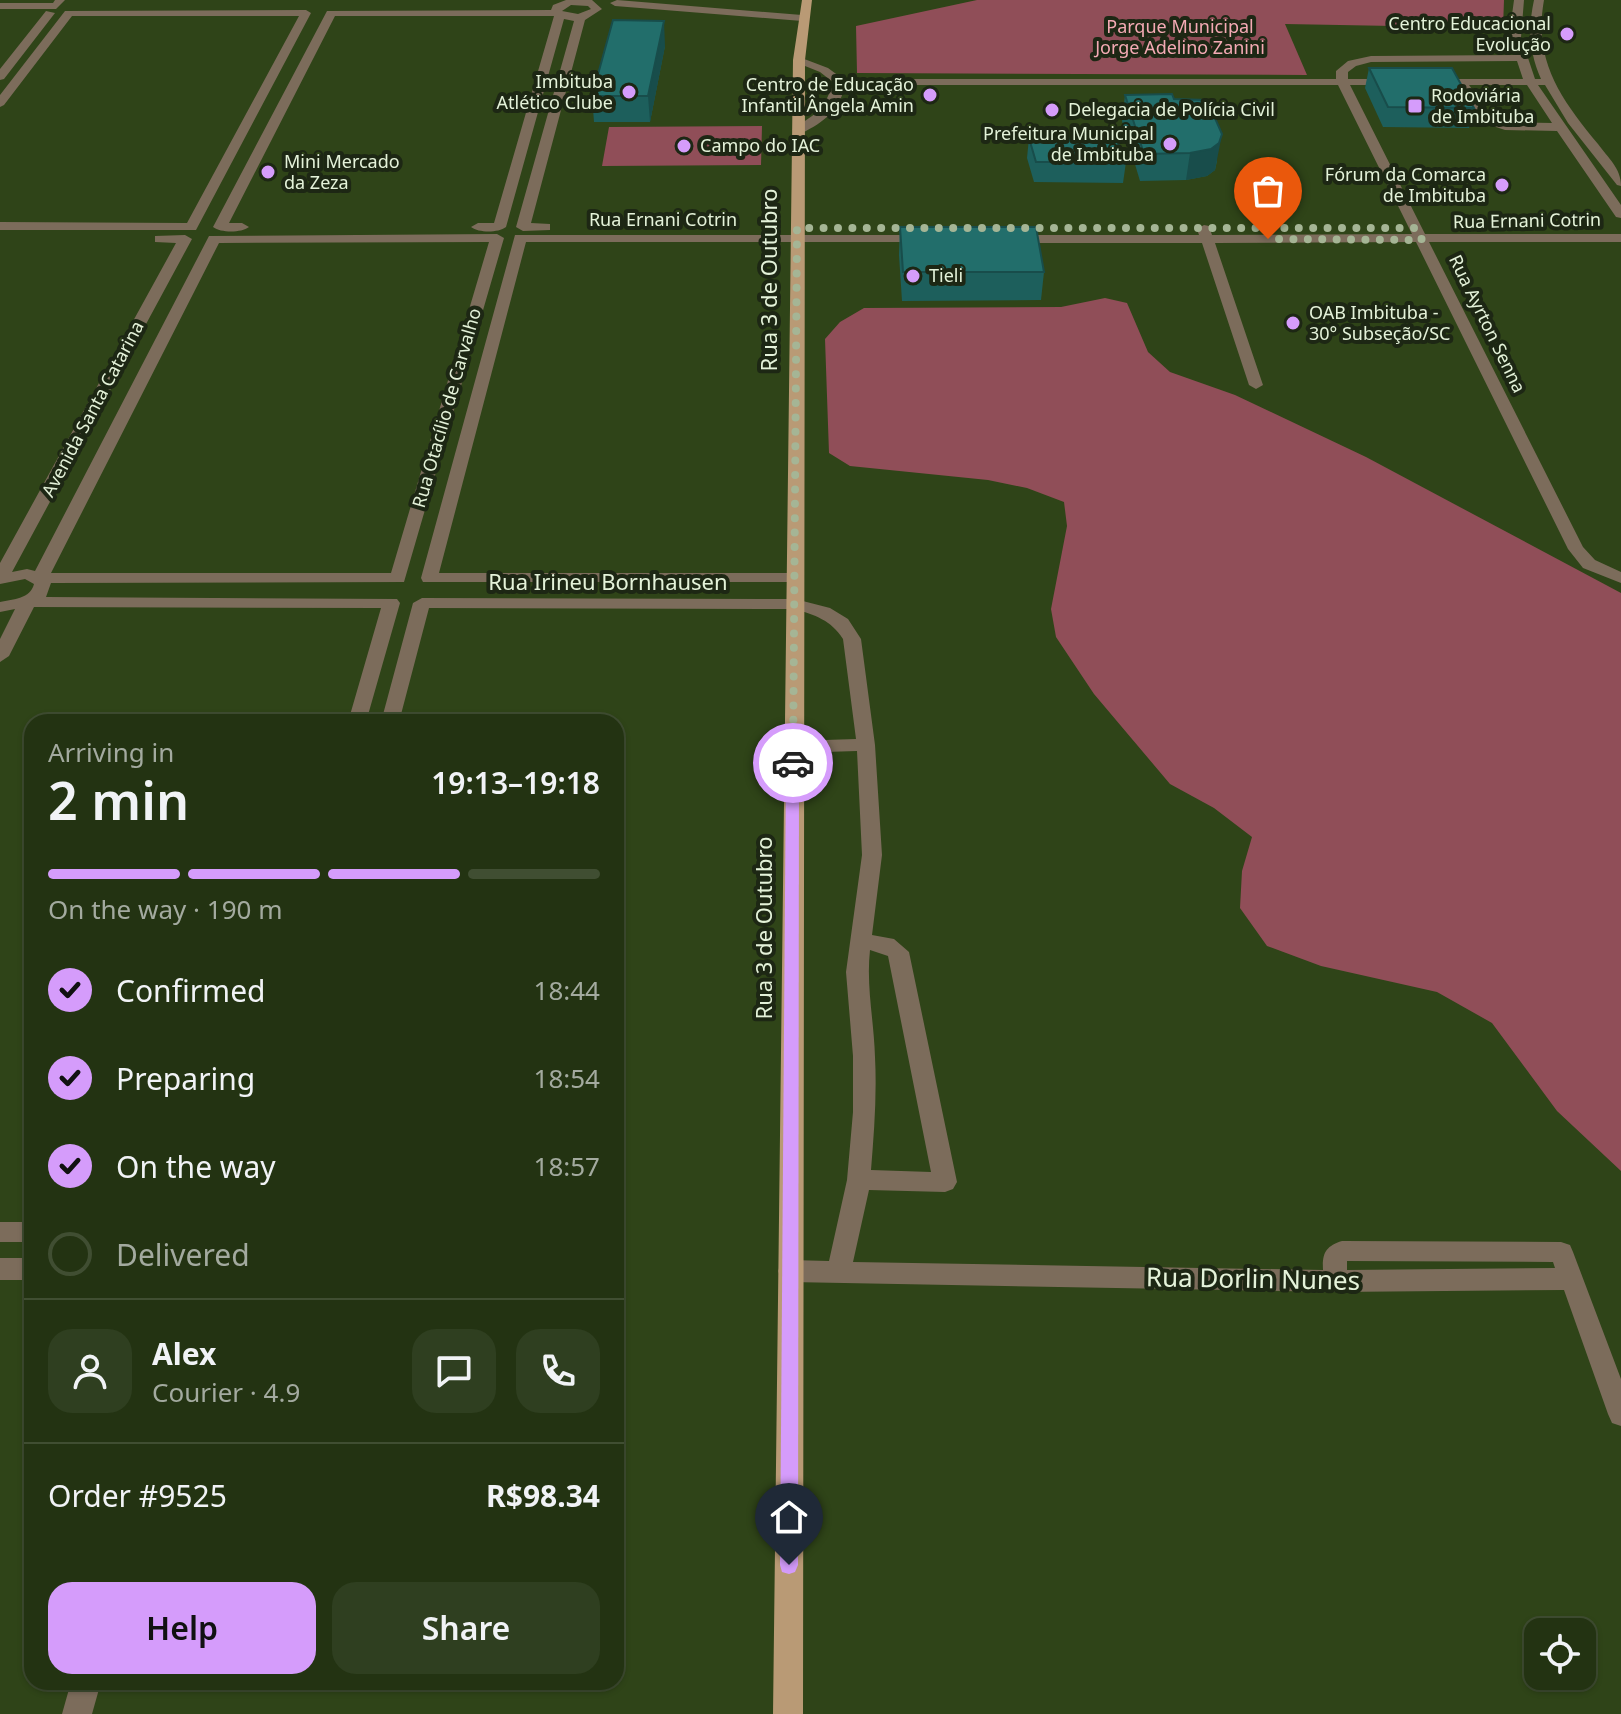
<!DOCTYPE html>
<html lang="en">
<head>
<meta charset="utf-8">
<style>
	body { margin:0; font-family:"Noto Sans",sans-serif; background:#2f3f20; color:#f1f3f6; height:100vh; display:flex; flex-direction:column; font-size:30px; white-space:nowrap }
	* { box-sizing:border-box; margin:0 }
	p { font-size:26px; color:#a3aa9f }
	.icon { flex:none; width:44px; height:44px; fill:none; stroke:currentColor; stroke-width:2; stroke-linecap:round; stroke-linejoin:round }
	.map { position:relative; flex:1; overflow:hidden }
	.sheet { position:absolute; left:24px; top:714px; width:600px; height:976px; display:flex; flex-direction:column; background:#233312; border-radius:24px; box-shadow:0 2px 6px #0004,0 0 0 2px #404e32 }
	.sheet>* { flex:none }
	.buttons { position:absolute; left:1524px; top:1618px; display:grid; gap:16px }
	.buttons a { display:grid; place-items:center; width:72px; height:72px; border-radius:16px; background:#233312; box-shadow:0 2px 6px #0004,0 0 0 2px #404e32; font-size:40px }
	.pin { position:absolute; display:grid; place-items:center; width:68px; height:68px; color:#fff; margin:-82px -34px; border-radius:50% 50% 50% 0; rotate:-45deg; box-shadow:0 0 8px #0007 }
	.pin .icon { rotate:45deg }
	.courier { position:absolute; display:grid; place-items:center; width:80px; height:80px; margin:-40px; border:6px solid #d59cfb; border-radius:50%; background:#fff; color:#222; box-shadow:0 2px 10px #0007 }
	.overview em { font-style:normal; font-weight:600 }
	.overview div { display:flex; flex-direction:column-reverse }
	.overview { display:flex; align-items:center; justify-content:space-between; height:136px; padding:0 24px }
	h1 { font-size:52px; font-weight:600; line-height:60px }
	.bar { display:grid; grid-template-columns:repeat(4,1fr); gap:12px 8px; align-content:center; height:96px; padding:0 24px }
	.bar i { height:10px; border-radius:6px; background:#404e32 }
	.bar .current { background:#d59cfb }
	.bar p { grid-column:span 4 }
	.line { display:flex; align-items:center; gap:20px; padding:0 24px; border-top:2px solid #404e32 }
	.line div { flex:1 }
	.round { display:grid; place-items:center; flex:none; width:84px; height:84px; border-radius:24px; background:#2f3f20 }
	ol { padding:0 24px; list-style:none }
	li { display:flex; align-items:center; gap:24px; height:88px }
	li p { margin-inline-start:auto }
	li .icon { padding:8px; border-radius:50%; background:#d59cfb; color:#111; stroke-width:4 }
	li:last-child { color:#a3aa9f }
	li i { width:44px; height:44px; border:4px solid #404e32; border-radius:50% }
	.primary-button { display:flex; gap:16px; margin-top:auto; padding:16px 24px }
	.primary-button a { flex:1; height:92px; border-radius:24px; background:#d59cfb; color:#111; font-size:32px; font-weight:600; line-height:92px; text-align:center }
	.primary-button a+a { background:#2f3f20; color:#f1f3f6 }
	.map>svg:first-child { display:block }
	.green { fill:#904e58 }
	.lines { fill:none; stroke-linecap:round; stroke-linejoin:round }
	.minor { fill:#7c6c5b; fill-rule:evenodd }
	.major { fill:#b99a75; fill-rule:evenodd }
	.wall { fill:#1d5f5c }
	.shaded-wall { fill:#184d4b }
	.building { fill:#226e6b; stroke:#184d4b; stroke-width:2 }
	.route { fill:#d59cfb }
	.done { stroke:#a5b595; stroke-width:8; stroke-dasharray:0 14.4 }
	.poi-dot { fill:#d59cfb; stroke:#1d2714; stroke-width:3 }
	.labels { text-anchor:middle; stroke-width:8; stroke-linejoin:round; paint-order:stroke }
	.far-poi-label { font-size:18px; fill:#e4f2d9; stroke:#1d2714; text-anchor:start }
	.far-park-label { font-size:18px; fill:#f4aab4; stroke:#1d2714 }
	.far-street-label { font-size:18px; fill:#e4f2d9; stroke:#1d2714 }
	.street-label { font-size:22px; fill:#e4f2d9; stroke:#1d2714 }
	.near-street-label { font-size:26px; fill:#e4f2d9; stroke:#1d2714 }
</style>
</head>
<body>
<div class="map">
<svg width="1621" height="1714" viewBox="0 0 1621 1714">
	<rect width="100%" height="100%" fill="#2f4418"/>
	<path class="green" d="M977,0H1504L1503,28L1285,24L1307,75L857,73L856,26Z
		M762,126L761,165L602,166L609,127Z
		M1105,298L1127,303L1148,352L1170,372L1235,395L1366,457L1621,593V1171L1557,1111L1492,1023L1437,992L1321,966L1267,946L1240,908L1242,871L1252,837L1214,808L1170,784L1094,694L1056,637L1051,609L1067,526L1064,502L1027,488L988,480L850,466L829,453L825,339L840,322L864,308L1061,307Z"/>
	<g class="lines">
		<path class="minor" d="M55,0H65L56,9H0V3H53Z
			M566,0H592L602,9L585,20L531,223L550,224V230L523,231L516,227L574,21L564,19L506,227C498,233 479,233 471,227L478,223H494L554,16H335L229,223H242L249,227C241,233 221,233 213,227L327,11L551,10L553,5ZM571,5L588,6L591,9L578,14L562,11Z
			M617,0L802,15L807,18L802,21L615,6L610,3Z
			M1514,0H1524L1521,37L1535,79H1541C1529,52 1528,28 1534,0H1544C1533,61 1561,99 1598,144C1608,158 1621,168 1621,186L1617,185L1568,123L1545,85H1538L1621,205V218L1616,217L1557,131L1505,130L1484,123L1458,85H1435L1429,82L1435,79H1523L1517,61L1371,62L1356,66L1348,72V79H1391L1397,82L1391,85H1350L1425,234H1621V242H1429L1583,547L1595,560L1621,572V583L1583,568L1568,549L1416,242L1215,243L1263,385L1256,389L1249,385L1202,243H1011L1004,239L1011,235H1199L1197,229L1204,225L1209,226L1212,235L1412,234L1338,85H845C840,110 824,122 802,133L792,130L822,109L834,83L820,72L795,62V58L799,57L828,68L843,79H1336V71L1348,61L1371,56L1515,55L1509,37ZM1469,85H1527L1552,123L1506,122L1492,117Z
			M306,10L311,13L196,230H0V222L187,223L299,16H72L4,105L0,107V95L65,11Z
			M46,11L55,13L4,79L0,80V69Z
			M497,234L504,238L404,582L51,583L46,597L397,599L400,603L366,722H348L381,608L34,607L9,656L0,662V639L15,609L0,612V602C14,599 30,599 34,584L25,579L0,584V563L176,243L155,242V236L185,235L192,239L12,572L27,569L35,571L209,236ZM489,242L391,573H51L219,243Z
			M515,235H932V241L927,242H526L439,573H794L800,574L802,578L800,582H423L421,578Z
			M422,598L795,599L830,608L848,619L861,639L875,745L882,855L872,935L894,939L909,952L957,1182L953,1189L945,1192L869,1190L853,1262L1323,1270C1322,1253 1326,1246 1342,1241L1561,1242L1570,1245L1573,1252L1621,1379V1426L1612,1423L1608,1414L1564,1290L1336,1292L790,1282L781,1279L778,1271L781,1263L790,1260L829,1261L847,1180L853,1112V1056L846,972L862,855L857,751L793,753L784,747L793,741L856,739L843,639C831,620 815,615 794,609L429,608L399,722H381L413,603ZM870,950L888,956L931,1172L871,1170C874,1133 877,1095 875,1057C874,1021 866,986 870,950ZM1347,1261L1553,1262L1555,1268L1347,1270Z
			M0,1222H32V1242H0Z
			M0,1258H32V1280H0Z
			M71,1682H101L92,1714H62Z"/>
		<path class="major" d="M802,0H812L805,60L803,1714H773L793,60Z"/>
	</g>
	<path class="wall" d="M665,46L650,122H594L592,96Z
		M1369,68L1474,108L1469,128L1383,127L1365,88Z
		M1125,95L1174,99L1217,161L1215,170L1207,176L1186,180L1140,181L1122,121Z
		M1029,138L1126,162L1123,183L1034,182L1027,158Z
		M900,227L1044,272L1041,300L902,301L899,255Z"/>
	<path class="shaded-wall" d="M664,21L665,46L650,122L648,96Z
		M1222,134L1215,170L1207,176L1186,180L1190,153Z"/>
	<path class="building" d="M613,20L664,21L648,96H592Z
		M1369,68H1452L1474,108L1388,107Z
		M1172,94L1174,99L1207,100L1222,134L1219,143L1211,149L1190,153L1144,154L1125,95Z
		M1029,138H1116L1126,162H1036Z
		M900,227H1036L1044,272H903Z"/>
	<path class="route" d="M793,758L799,763L798,1565L795,1572L789,1574L782,1572L780,1565L786,763Z"/>
	<g class="lines">
		<path class="done" d="M793,763L797,228H1416L1422,240L1268,239"/>
	</g>
	<g class="poi-dot">
		<circle cx="1567" cy="34" r="8"/>
		<circle cx="629" cy="92" r="8"/>
		<circle cx="930" cy="95" r="8"/>
		<rect x="1407" y="98" width="16" height="16" rx="4"/>
		<circle cx="1052" cy="110" r="8"/>
		<circle cx="1170" cy="144" r="8"/>
		<circle cx="684" cy="146" r="8"/>
		<circle cx="268" cy="172" r="8"/>
		<circle cx="1502" cy="185" r="8"/>
		<circle cx="913" cy="276" r="8"/>
		<circle cx="1293" cy="323" r="8"/>
	</g>
	<g class="labels">
		<g class="far-poi-label">
			<text x="1551" y="30" text-anchor="end">Centro Educacional<tspan x="1551" dy="21">Evolução</tspan></text>
			<text x="613" y="88" text-anchor="end">Imbituba<tspan x="613" dy="21">Atlético Clube</tspan></text>
			<text x="914" y="91" text-anchor="end">Centro de Educação<tspan x="914" dy="21">Infantil Ângela Amin</tspan></text>
			<text x="1431" y="102">Rodoviária<tspan x="1431" dy="21">de Imbituba</tspan></text>
			<text x="1068" y="116">Delegacia de Polícia Civil</text>
			<text x="1154" y="140" text-anchor="end">Prefeitura Municipal<tspan x="1154" dy="21">de Imbituba</tspan></text>
			<text x="700" y="152">Campo do IAC</text>
			<text x="284" y="168">Mini Mercado<tspan x="284" dy="21">da Zeza</tspan></text>
			<text x="1486" y="181" text-anchor="end">Fórum da Comarca<tspan x="1486" dy="21">de Imbituba</tspan></text>
			<text x="929" y="282">Tieli</text>
			<text x="1309" y="319">OAB Imbituba -<tspan x="1309" dy="21">30° Subseção/SC</tspan></text>
		</g>
		<g class="far-park-label">
			<text x="1180" y="33">Parque Municipal<tspan x="1180" dy="21">Jorge Adelino Zanini</tspan></text>
		</g>
		<g class="far-street-label">
			<text x="663" y="226">Rua Ernani Cotrin</text>
			<text transform="translate(1527 221) rotate(-1)" y="6">Rua Ernani Cotrin</text>
			<text transform="translate(1487 324) rotate(64)" y="6">Rua Ayrton Senna</text>
			<text transform="translate(447 408) rotate(-74)" y="6">Rua Otacílio de Carvalho</text>
			<text transform="translate(93 409) rotate(-62)" y="6">Avenida Santa Catarina</text>
		</g>
		<g class="street-label">
			<text transform="translate(769 280) rotate(-90)" y="8">Rua 3 de Outubro</text>
			<text x="608" y="590">Rua Irineu Bornhausen</text>
			<text transform="translate(764 928) rotate(-90)" y="8">Rua 3 de Outubro</text>
		</g>
		<g class="near-street-label">
			<text transform="translate(1253 1279) rotate(1)" y="9">Rua Dorlin Nunes</text>
		</g>
	</g>
</svg>
<div class="buttons">
<a><svg class="icon" aria-label="locate" viewBox="0 0 24 24"><circle cx="12" cy="12" r="6"/><path d="M12 2v4M12 18v4M2 12h4M18 12h4"/></svg></a>
</div>
<div class="pin" style="left:1268px;top:239px;background:#ea580c"><svg class="icon" aria-label="bag" viewBox="0 0 24 24"><path d="M5 8h14l-1 12H6zM9 8a3 3 0 0 1 6 0"/></svg></div>
<div class="pin" style="left:789px;top:1565px;background:#1f2937"><svg class="icon" aria-label="home" viewBox="0 0 24 24"><path d="M3 11l9-7 9 7M6 9v11h12V9"/></svg></div>
<div class="courier" style="left:793px;top:763px"><svg class="icon" aria-label="car" viewBox="0 0 24 24"><path d="M5 17H2v-5l4-1 3-4h7l3 4 3 1v5h-3M9 17h6M6 11h13"/><circle cx="7" cy="17" r="2"/><circle cx="17" cy="17" r="2"/></svg></div>
<section class="sheet">
<div class="overview"><div><h1>2 min</h1><p>Arriving in</p></div><em>19:13–19:18</em></div>
<div class="bar"><i class="current"></i><i class="current"></i><i class="current"></i><i></i><p>On the way · 190 m</p></div>
<ol>
<li><svg class="icon" aria-label="check" viewBox="0 0 24 24"><path d="M5 12l5 5 9-10"/></svg>Confirmed<p>18:44</p></li>
<li><svg class="icon" aria-label="check" viewBox="0 0 24 24"><path d="M5 12l5 5 9-10"/></svg>Preparing<p>18:54</p></li>
<li><svg class="icon" aria-label="check" viewBox="0 0 24 24"><path d="M5 12l5 5 9-10"/></svg>On the way<p>18:57</p></li>
<li><i></i>Delivered</li>
</ol>
<div class="line" style="height:144px"><a class="round"><svg class="icon" aria-label="person" viewBox="0 0 24 24"><circle cx="12" cy="8" r="4"/><path d="M4 21q1-7 8-7t8 7"/></svg></a><div><b>Alex</b><p>Courier · 4.9</p></div><a class="round"><svg class="icon" aria-label="chat" viewBox="0 0 24 24"><path d="M4 5h16v11H9l-5 4z"/></svg></a><a class="round"><svg class="icon" aria-label="phone" viewBox="0 0 24 24"><path d="M5 4h4l2 5-3 2q2 4 5 5l2-3 5 2v4C11 20 4 13 5 4z"/></svg></a></div>
<div class="line" style="height:104px"><div>Order #9525</div><b>R$98.34</b></div>
<div class="primary-button"><a>Help</a><a>Share</a></div>
</section>
</div>
</body>
</html>
